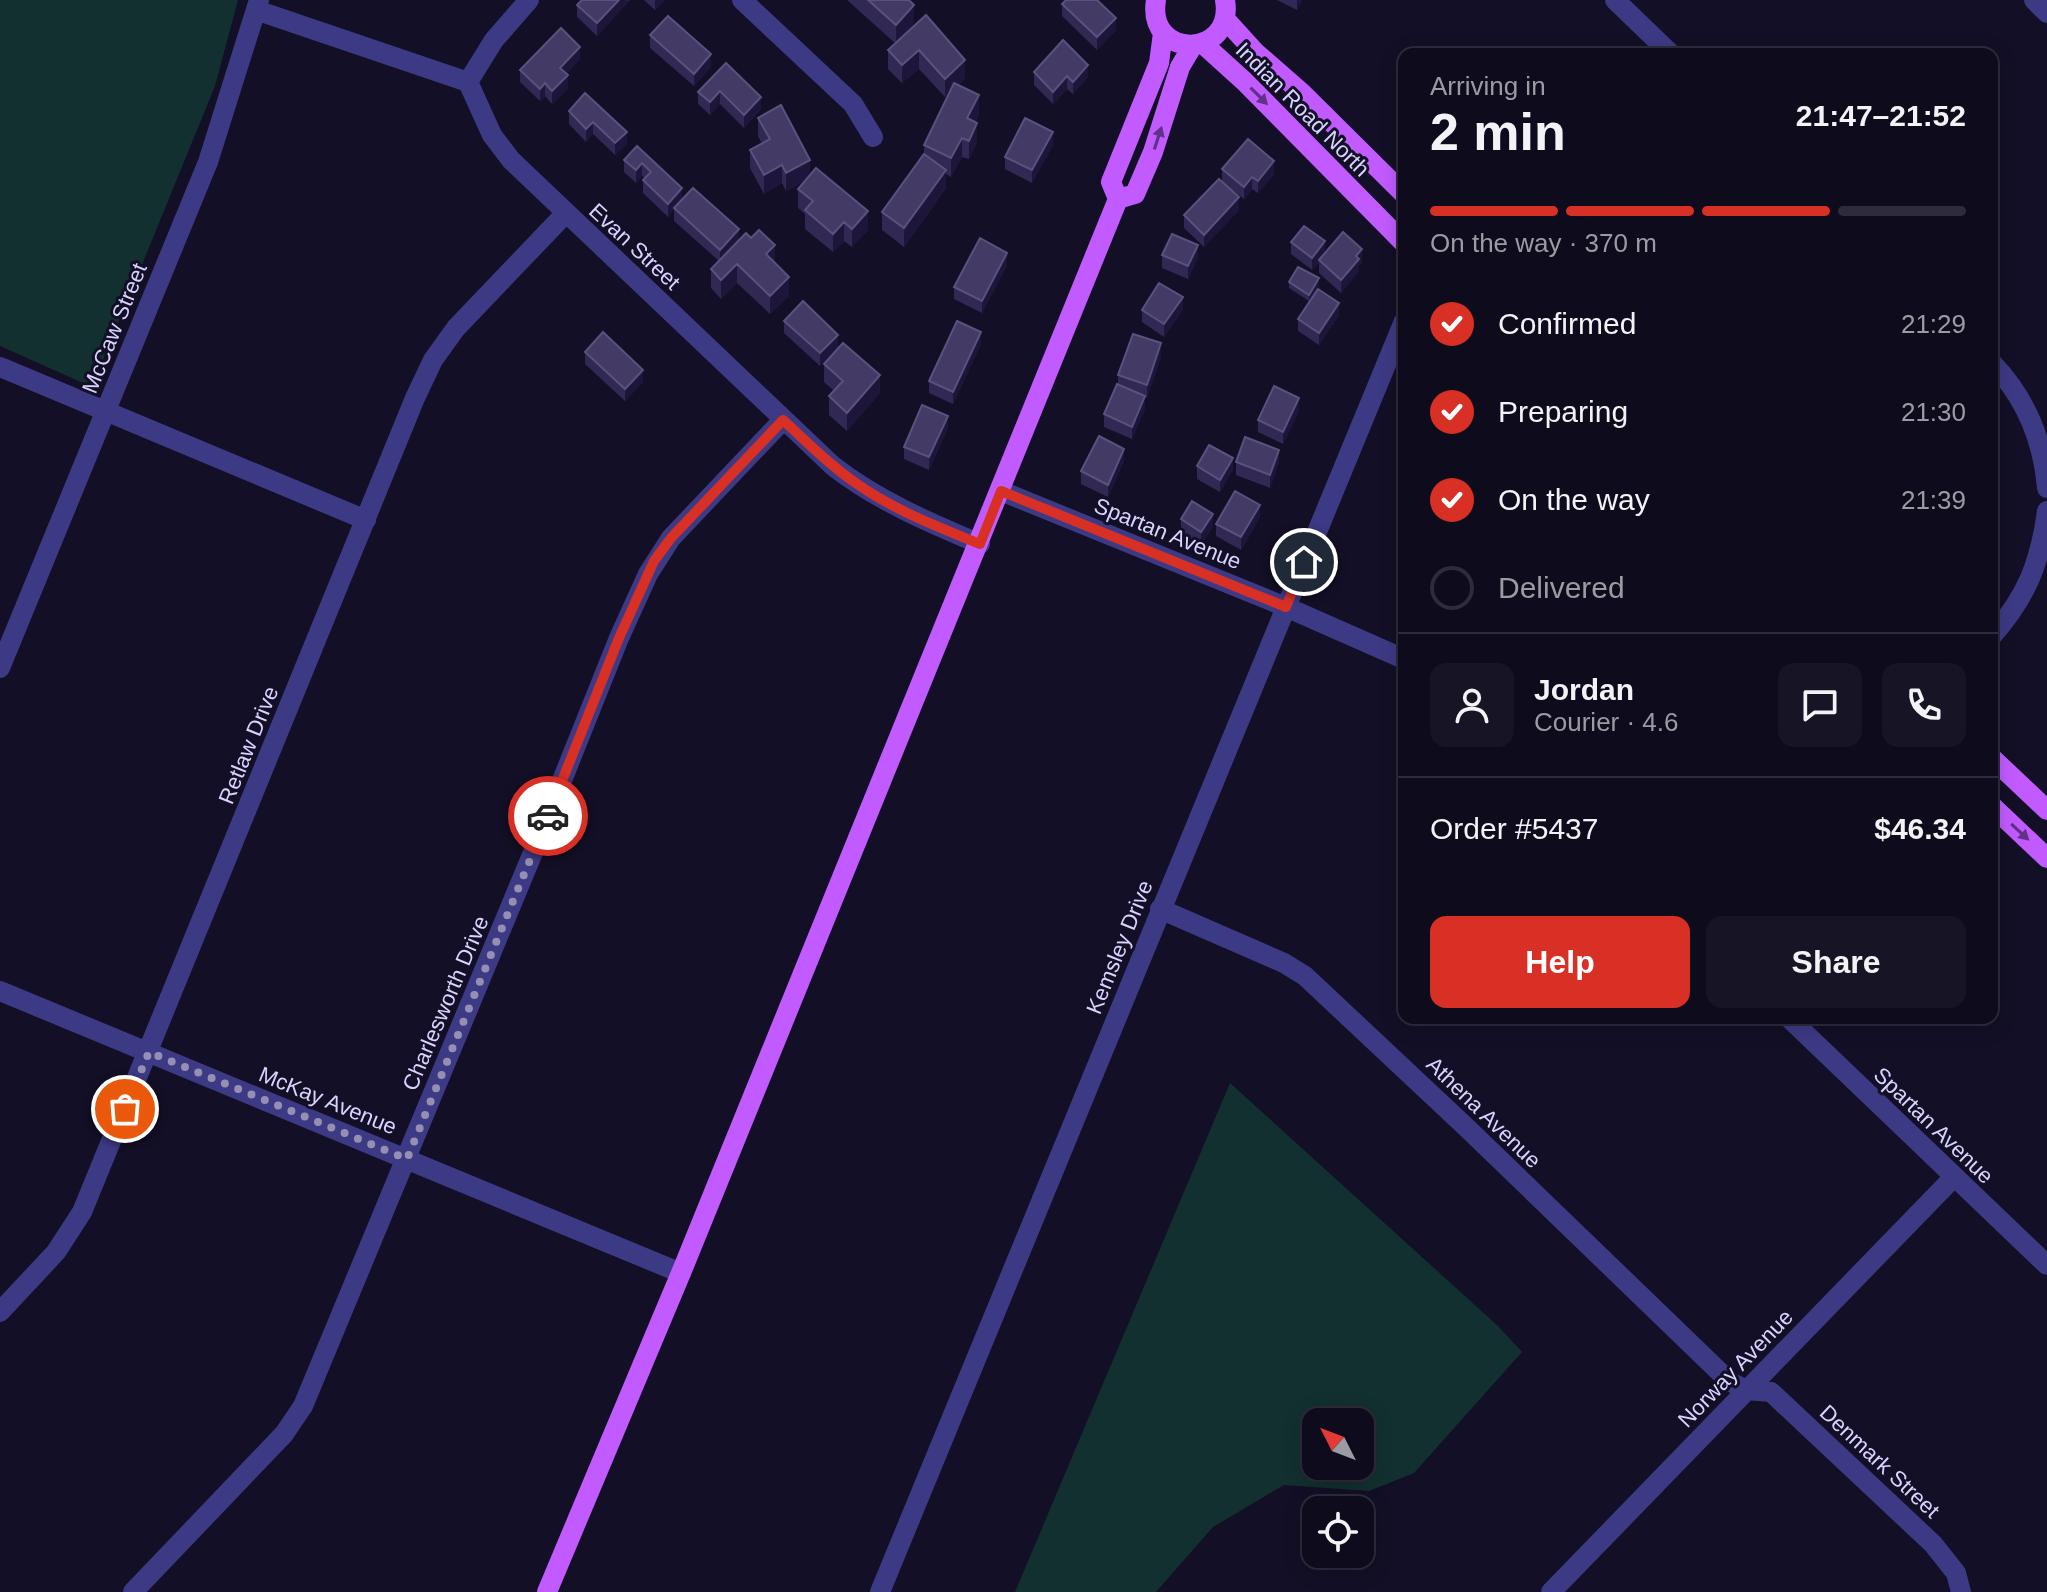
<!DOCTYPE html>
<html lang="en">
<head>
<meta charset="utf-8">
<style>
	body { margin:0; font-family:Helvetica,sans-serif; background:#171425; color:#f1f3f6; height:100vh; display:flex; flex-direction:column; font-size:30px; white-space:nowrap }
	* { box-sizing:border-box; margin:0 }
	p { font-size:26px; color:#9b9ba3 }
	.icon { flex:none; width:44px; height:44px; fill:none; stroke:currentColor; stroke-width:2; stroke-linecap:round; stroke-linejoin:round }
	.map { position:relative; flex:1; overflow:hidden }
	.sheet { position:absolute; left:1398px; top:48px; width:600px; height:976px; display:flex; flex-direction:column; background:#0e0b1c; border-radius:16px; box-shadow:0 4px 20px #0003,0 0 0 2px #2e2b3b }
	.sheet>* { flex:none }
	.needle { width:52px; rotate:312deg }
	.buttons { position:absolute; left:1302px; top:1408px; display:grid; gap:16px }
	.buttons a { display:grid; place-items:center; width:72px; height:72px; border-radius:16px; background:#0e0b1c; box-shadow:0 4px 20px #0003,0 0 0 2px #2e2b3b; font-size:40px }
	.pin { position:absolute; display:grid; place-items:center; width:68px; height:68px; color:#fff; margin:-34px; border:4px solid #fff; border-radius:50%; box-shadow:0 2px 8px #0007 }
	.courier { position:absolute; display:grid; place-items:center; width:80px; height:80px; margin:-40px; border:6px solid #d93025; border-radius:50%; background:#fff; color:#222; box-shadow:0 2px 10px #0007 }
	.headline em { font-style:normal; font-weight:700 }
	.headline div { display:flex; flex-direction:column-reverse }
	.headline { display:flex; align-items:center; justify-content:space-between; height:136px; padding:0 32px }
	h1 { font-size:52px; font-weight:700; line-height:60px }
	.bar { display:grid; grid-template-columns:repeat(4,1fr); gap:12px 8px; align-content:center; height:96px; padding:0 32px }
	.bar i { height:10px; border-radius:6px; background:#2e2b3b }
	.bar .selected { background:#d93025 }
	.bar p { grid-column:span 4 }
	.line { display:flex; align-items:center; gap:20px; padding:0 32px; border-top:2px solid #2e2b3b }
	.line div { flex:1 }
	.round { display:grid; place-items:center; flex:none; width:84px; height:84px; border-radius:16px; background:#171425 }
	ol { padding:0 32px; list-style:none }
	li { display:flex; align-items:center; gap:24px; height:88px }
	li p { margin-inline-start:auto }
	li .icon { padding:8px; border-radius:50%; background:#d93025; color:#fff; stroke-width:4 }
	li:last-child { color:#9b9ba3 }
	li i { width:44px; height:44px; border:4px solid #2e2b3b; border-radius:50% }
	.primary-button { display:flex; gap:16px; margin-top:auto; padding:16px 32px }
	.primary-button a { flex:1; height:92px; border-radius:16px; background:#d93025; color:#fff; font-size:32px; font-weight:700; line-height:92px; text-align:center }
	.primary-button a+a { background:#171425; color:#f1f3f6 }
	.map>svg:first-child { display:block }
	.green { fill:#12302f; fill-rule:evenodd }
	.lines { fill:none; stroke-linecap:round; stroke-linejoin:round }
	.minor { stroke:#3d3a85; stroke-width:20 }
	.major { stroke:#c25bff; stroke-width:20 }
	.wall { fill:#312854 }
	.shaded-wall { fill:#1d163a }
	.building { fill:#433a66; stroke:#5a527e; stroke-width:2 }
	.oneway { fill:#623188 }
	.done { stroke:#948fb3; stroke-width:8; stroke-dasharray:0 14.4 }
	.route { stroke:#d93025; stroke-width:10 }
	.labels { text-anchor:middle; stroke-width:6; stroke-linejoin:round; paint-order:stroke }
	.street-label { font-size:22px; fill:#d9d4ff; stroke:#130f26 }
</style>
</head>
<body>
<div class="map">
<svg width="2047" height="1592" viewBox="0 0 2047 1592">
	<rect width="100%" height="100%" fill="#130f26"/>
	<path class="green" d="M0,0H238L215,86L92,387L0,346Z
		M1230,1083L1498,1326L1522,1352L1414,1473L1369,1491L1284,1485L1213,1527L1156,1592H1015ZM1360,1422V1466H1316V1422Z"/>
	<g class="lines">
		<path class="minor" d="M742,0L853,104L873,137
			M1615,0L1671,54
			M2034,0L2047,13
			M256,10L468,82L492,135L511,160L833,466C878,501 928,522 980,544
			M468,82L494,40L529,0
			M1992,363C2026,398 2043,440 2047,488
			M0,367L366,520
			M1001,491L1286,607L1404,659
			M1992,636C2027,596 2040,563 2047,511
			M0,668L208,162L259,0
			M1160,909L1284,963L1305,976L1467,1128L1729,1381L1746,1390L1771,1392L1933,1544L1956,1573L1961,1592
			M0,991L681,1273
			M1789,1018L2047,1265
			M0,1312L56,1252L82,1212L415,398L433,360L456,328L565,214
			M133,1592L284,1434L303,1406L539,838L619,638L648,574L671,538L783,420
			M880,1592L1404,321
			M1551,1592L1954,1177"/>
		<path class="major" d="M1156,0C1146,60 1235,59 1225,0
			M1225,19L1255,52L1302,93L1404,194
			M1202,43L1244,81L1404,243
			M1118,199L1135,194L1153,152L1180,67L1193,45
			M1992,758L2047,810
			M1992,806L2047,858
			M547,1592L681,1273L1118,199L1111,182L1159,63L1163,33"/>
	</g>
	<path class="wall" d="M630,0L597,36L577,17V5Z
		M644,0H665L655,10Z
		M847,0H909L914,23L901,38L965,78L958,85L979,114L975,122L977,142L969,159L962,157L951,177L946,174V188L904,247L882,230V212L924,155V145L950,92L945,97L919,69L902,83L888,69V50L895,43Z
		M1277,0H1302L1297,10Z
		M1062,4L1116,30L1097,50L1062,16Z
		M650,35L711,67L694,86L650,48Z
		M580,59L566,74L568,88L552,104L545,96L540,101L520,82V70Z
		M726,63L761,109L744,128L720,104L710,115L698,104V92Z
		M1034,72L1088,77L1073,94L1067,89L1053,104L1034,85Z
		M585,93L627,144L615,155L593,134L586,142L569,124V111Z
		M758,118L810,175L868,230L852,247L844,241L833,252L805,229V214L798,208V189L805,181L786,191L782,183L764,194L750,168V150L762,144L758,136Z
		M1053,145L1032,183L1005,169V157Z
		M637,146L682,200L739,241L775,264L789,296L770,314L737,283L721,299L711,288V269L719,261L674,221V209L668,217L643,193V180L645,178L642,176L636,183L624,172V160Z
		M1222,169L1274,174L1258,193L1252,189L1244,199L1222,182Z
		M1239,210L1204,247L1184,228V215Z
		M1291,242L1362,262L1359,265V271L1341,293L1319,273V262L1312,270L1291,254Z
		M1162,255L1198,257L1188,279L1162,268Z
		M1007,265L982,313L954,299V287Z
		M1289,282L1319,285L1309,301L1289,288Z
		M1142,310H1183L1164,337L1142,322Z
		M1339,315L1319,345L1298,331V319Z
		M784,321L838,347L820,366L784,333Z
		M981,344L953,404L929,393V381Z
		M585,352L643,382L625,401L585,364Z
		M1161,356L1147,398L1145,397V409L1132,439L1104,427V414L1118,384V375Z
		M824,364L880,393L847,431L829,415V396L834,391L824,382Z
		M1299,411L1283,444L1258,432V420Z
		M948,428L929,470L904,459V447Z
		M1124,461L1108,497L1081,484V471Z
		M1236,462H1279L1270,488L1236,475Z
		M1197,466L1233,470L1220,492L1197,479Z
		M1260,517L1241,550L1216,536V524Z
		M1181,519L1213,526L1201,545L1181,532Z"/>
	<path class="shaded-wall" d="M619,0L630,1L597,36V23Z
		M655,0H665L655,10Z
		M1297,0H1302L1297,10Z
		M914,5V23L896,44V25Z
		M1116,18V30L1097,50V37Z
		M580,47V59L560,81V68Z
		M919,50V69L902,83V65Z
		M711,54V67L694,86V74Z
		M965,60V78L945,97V79Z
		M1088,65V77L1073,94V82Z
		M568,75V88L552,104V91Z
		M1067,76V89L1053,104V92Z
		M545,83V96L540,101V89Z
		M720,91V104L710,115V102Z
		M979,95V114L967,137V118Z
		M761,97V109L744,128V115Z
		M593,122V134L586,142V129Z
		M977,123V142L969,159V141Z
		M627,132V144L615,155V143Z
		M1053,132V145L1032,183V170Z
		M962,138V157L951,177V158Z
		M810,160V178L786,191V173Z
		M1274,161V174L1258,193V181Z
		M642,163V176L636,183V170Z
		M782,165V183L764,194V175Z
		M946,170V188L904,247V228Z
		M1252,177V189L1244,199V187Z
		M682,188V201L668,217V204Z
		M1239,197V210L1204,247V235Z
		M868,211V230L852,247V229Z
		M844,222V241L833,252V234Z
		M739,229V242L720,262V250Z
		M1325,241V254L1312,270V258Z
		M775,245V264L766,254Z
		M1198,245V257L1188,279V266Z
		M1362,249V262L1359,265V271L1341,293V280L1356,256Z
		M1007,253V265L982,313V301Z
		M737,264V283L721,299V280Z
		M789,277V296L770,314V296Z
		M1319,278V285L1309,301V295Z
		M1183,297V310L1164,337V324Z
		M1339,303V315L1319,345V333Z
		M981,332V344L953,404V392Z
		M838,335V347L820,366V353Z
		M1161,343V356L1147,398V385Z
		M643,370V382L625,401V389Z
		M880,375V393L847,431V413Z
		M1145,396V409L1132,439V427Z
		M1299,398V411L1283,444V432Z
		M948,416V428L929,470V457Z
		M1124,449V461L1108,497V485Z
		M1279,450V462L1270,488V475Z
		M1233,458V470L1220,492V480Z
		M1260,505V517L1241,550V537Z
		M1213,514V526L1201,545V532Z"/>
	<path class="building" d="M582,0H619L597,23L577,5Z
		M868,0H909L914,5L896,25Z
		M1066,0H1097L1116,18L1097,37L1062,4Z
		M926,15L965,60L945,79L919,50L902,65L888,50Z
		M668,16L711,54L694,74L650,35Z
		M561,28L580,47L560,68L568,75L552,91L545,83L540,89L520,70Z
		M1063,40L1088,65L1073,82L1067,76L1053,92L1034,72Z
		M726,63L761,97L744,115L720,91L710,102L698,92Z
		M954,83L979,95L967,118L977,123L969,141L962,138L951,158L924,145Z
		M585,93L627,132L615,143L593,122L586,129L569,111Z
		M781,105L810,160L786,173L782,165L764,175L750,150L770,139L758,118Z
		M1025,118L1053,132L1032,170L1005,157Z
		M1248,139L1274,161L1258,181L1252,177L1244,187L1222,169Z
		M637,146L682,188L668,204L643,180L651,172L642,163L636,170L624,160Z
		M924,154L946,170L904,228L882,212Z
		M816,168L868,211L852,229L844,222L833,234L805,210L813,201L798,189Z
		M1219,179L1239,197L1204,235L1184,215Z
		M693,188L739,229L720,250L674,208Z
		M1304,226L1325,241L1312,258L1291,242Z
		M759,230L775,245L766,254L789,277L770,296L737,264L721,280L711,269L746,233L751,238Z
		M1343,232L1362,249L1356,256L1359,259L1341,280L1319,260Z
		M1172,234L1198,245L1188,266L1162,255Z
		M980,238L1007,253L982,301L954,287Z
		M1298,267L1319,278L1309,295L1289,282Z
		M1159,283L1183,297L1164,324L1142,310Z
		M1318,289L1339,303L1319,333L1298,319Z
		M803,301L838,335L820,353L784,321Z
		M957,321L981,332L953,392L929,381Z
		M603,332L643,370L625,389L585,352Z
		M1133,334L1161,343L1147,385L1118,375Z
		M843,343L880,375L847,413L829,396L843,381L824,364Z
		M1117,384L1145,396L1132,427L1104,414Z
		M1274,386L1299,398L1283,432L1258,420Z
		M922,405L948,416L929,457L904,447Z
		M1099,436L1124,449L1108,485L1081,471Z
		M1245,437L1279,450L1270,475L1236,462Z
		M1209,445L1233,458L1220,480L1197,466Z
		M1235,491L1260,505L1241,537L1216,524Z
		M1192,501L1213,514L1201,532L1181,519Z"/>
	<defs><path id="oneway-solid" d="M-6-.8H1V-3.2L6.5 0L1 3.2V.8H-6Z" transform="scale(2)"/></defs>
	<g class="oneway">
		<use href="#oneway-solid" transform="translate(1259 96) rotate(45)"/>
		<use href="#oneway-solid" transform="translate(1158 138) rotate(-72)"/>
		<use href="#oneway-solid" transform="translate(2020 832) rotate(43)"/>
	</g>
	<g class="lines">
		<path class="done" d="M125,1109L149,1052L407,1159L548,816"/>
		<path class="route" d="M548,816L619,638L654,561L671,538L783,420C806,441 828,464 853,481C891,509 936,526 980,544L1001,491L1286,607L1304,562"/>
	</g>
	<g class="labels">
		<g class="street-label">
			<text transform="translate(1303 109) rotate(45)" y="8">Indian Road North</text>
			<text transform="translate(635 246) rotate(43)" y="8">Evan Street</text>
			<text transform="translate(114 328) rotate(-68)" y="8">McCaw Street</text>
			<text transform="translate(1168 533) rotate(22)" y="8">Spartan Avenue</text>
			<text transform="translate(248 745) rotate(-68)" y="8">Retlaw Drive</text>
			<text transform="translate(1119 947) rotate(-68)" y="8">Kemsley Drive</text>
			<text transform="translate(445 1003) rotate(-67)" y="8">Charlesworth Drive</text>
			<text transform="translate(328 1100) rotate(22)" y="8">McKay Avenue</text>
			<text transform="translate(1484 1112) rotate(44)" y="8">Athena Avenue</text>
			<text transform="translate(1934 1125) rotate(44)" y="8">Spartan Avenue</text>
			<text transform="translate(1735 1368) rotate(-46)" y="8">Norway Avenue</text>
			<text transform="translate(1880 1461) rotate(43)" y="8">Denmark Street</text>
		</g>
	</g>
</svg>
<div class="buttons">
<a><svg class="needle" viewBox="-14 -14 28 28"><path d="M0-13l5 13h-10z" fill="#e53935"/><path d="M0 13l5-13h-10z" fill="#9b9ba3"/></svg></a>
<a><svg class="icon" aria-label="locate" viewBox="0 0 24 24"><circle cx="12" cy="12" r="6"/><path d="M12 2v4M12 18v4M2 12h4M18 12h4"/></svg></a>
</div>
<div class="pin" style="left:125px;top:1109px;background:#ea580c"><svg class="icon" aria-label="bag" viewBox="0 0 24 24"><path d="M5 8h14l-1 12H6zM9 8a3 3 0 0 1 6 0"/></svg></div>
<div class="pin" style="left:1304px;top:562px;background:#1f2937"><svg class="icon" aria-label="home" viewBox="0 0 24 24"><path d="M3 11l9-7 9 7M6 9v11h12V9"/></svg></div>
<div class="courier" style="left:548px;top:816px"><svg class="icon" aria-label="car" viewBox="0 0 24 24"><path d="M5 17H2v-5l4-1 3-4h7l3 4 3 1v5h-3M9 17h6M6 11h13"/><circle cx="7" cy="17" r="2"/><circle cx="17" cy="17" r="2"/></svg></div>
<section class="sheet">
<div class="headline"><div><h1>2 min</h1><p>Arriving in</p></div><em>21:47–21:52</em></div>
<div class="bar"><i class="selected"></i><i class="selected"></i><i class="selected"></i><i></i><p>On the way · 370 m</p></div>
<ol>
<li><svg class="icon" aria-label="check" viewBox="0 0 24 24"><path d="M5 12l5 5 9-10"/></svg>Confirmed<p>21:29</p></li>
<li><svg class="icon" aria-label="check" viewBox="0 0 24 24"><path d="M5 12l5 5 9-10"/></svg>Preparing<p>21:30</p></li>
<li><svg class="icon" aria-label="check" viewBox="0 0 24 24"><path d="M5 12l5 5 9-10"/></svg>On the way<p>21:39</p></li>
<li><i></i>Delivered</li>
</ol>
<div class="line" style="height:144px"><a class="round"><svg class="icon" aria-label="person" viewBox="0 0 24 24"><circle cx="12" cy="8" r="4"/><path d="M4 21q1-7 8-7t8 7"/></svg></a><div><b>Jordan</b><p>Courier · 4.6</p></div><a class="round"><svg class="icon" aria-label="chat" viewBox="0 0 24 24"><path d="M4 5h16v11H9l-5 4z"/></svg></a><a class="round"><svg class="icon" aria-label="phone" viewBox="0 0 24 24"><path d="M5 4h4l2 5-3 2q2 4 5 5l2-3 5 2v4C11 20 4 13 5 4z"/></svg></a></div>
<div class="line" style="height:104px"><div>Order #5437</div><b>$46.34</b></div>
<div class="primary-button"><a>Help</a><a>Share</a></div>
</section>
</div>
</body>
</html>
